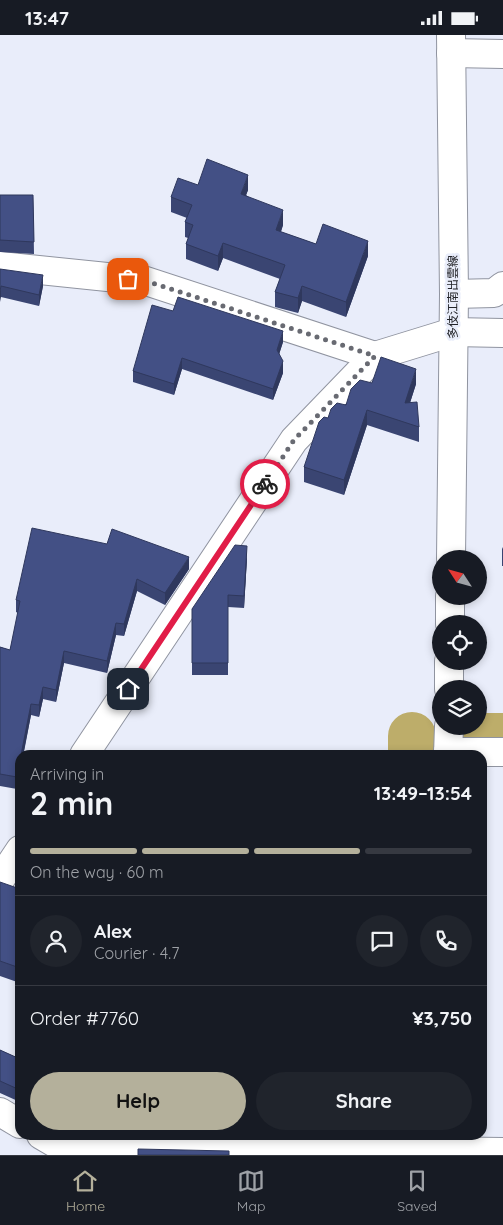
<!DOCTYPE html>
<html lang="en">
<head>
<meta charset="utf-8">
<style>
	body { margin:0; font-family:Quicksand,"Noto Sans JP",sans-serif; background:#20242c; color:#f1f3f6; height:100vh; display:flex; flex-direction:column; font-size:19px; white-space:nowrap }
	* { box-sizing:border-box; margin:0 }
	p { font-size:16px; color:#9ea1a6 }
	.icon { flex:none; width:28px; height:28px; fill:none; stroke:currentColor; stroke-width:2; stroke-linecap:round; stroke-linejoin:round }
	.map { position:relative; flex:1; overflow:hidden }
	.drawer { position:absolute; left:15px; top:715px; width:472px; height:390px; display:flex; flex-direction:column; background:#171b24; border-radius:15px; box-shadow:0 2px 8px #0003 }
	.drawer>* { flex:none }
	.needle { width:32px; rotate:306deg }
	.fabs { position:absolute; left:432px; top:515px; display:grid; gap:10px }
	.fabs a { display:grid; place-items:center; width:55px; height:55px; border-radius:50%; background:#171b24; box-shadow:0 2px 8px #0003; font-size:25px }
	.pin { position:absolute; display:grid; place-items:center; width:42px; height:42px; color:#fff; margin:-21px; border-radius:10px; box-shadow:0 2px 8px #0006 }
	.courier { position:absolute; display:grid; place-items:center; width:50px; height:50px; margin:-25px; border:4px solid #e11d48; border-radius:50%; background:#fff; color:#222; box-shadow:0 1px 6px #0007 }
	.headline em { font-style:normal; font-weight:700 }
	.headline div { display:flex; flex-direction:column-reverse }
	.headline { display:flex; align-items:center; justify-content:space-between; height:85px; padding:0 15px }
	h1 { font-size:32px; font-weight:700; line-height:38px }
	.bar { display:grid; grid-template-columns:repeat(4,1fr); gap:8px 5px; align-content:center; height:60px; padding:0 15px }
	.bar i { height:6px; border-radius:4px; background:#363941 }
	.bar .on { background:#b4b09b }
	.bar p { grid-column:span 4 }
	.line { display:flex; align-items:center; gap:12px; padding:0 15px; border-top:1px solid #363941 }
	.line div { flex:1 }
	.round { display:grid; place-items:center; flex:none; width:52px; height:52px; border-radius:26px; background:#20242c }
	.primary-button { display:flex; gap:10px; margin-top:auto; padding:10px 15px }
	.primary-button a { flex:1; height:58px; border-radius:30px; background:#b4b09b; color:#111; font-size:20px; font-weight:700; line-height:58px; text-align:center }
	.primary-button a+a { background:#20242c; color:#f1f3f6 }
	.status { display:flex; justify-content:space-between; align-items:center; height:35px; padding:0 25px; background:#171b24; direction:ltr }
	.status svg { height:14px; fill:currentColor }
	.tab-bar { display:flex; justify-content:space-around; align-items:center; height:70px; border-top:1px solid #363941; background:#171b24; font-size:14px; color:#9ea1a6 }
	.tab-bar a { display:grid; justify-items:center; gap:2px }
	.tab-bar .on { color:#b4b09b }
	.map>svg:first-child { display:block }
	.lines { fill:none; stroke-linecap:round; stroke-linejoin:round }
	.river { stroke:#bdad6a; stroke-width:48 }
	.street-casing { stroke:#9094a0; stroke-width:30 }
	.secondary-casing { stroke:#9094a0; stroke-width:30 }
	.street { stroke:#fff; stroke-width:28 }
	.secondary { stroke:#fff; stroke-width:28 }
	.wall { fill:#3a4572 }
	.shaded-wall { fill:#2f385d }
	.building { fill:#435085; stroke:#2f385d }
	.done { stroke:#686a72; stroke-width:5; stroke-dasharray:0 9 }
	.route { stroke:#e11d48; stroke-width:6 }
	.labels { text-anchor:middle; stroke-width:5; stroke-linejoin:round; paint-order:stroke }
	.street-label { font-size:12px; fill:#232429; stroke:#e9edfa }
</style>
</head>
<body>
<div class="status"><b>13:47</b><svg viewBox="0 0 49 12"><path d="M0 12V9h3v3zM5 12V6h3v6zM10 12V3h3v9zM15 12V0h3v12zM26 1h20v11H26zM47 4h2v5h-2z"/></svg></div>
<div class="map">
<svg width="503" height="1120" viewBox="0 0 503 1120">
	<rect width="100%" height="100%" fill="#e9edfa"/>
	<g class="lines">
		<path class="river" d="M412,701V720
			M487,702H503"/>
		<defs>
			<path id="street" d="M451,18L503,19
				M0,231L146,246L375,321
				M454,259L494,258L503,251
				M448,717H503
				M84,720L294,405L375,321L453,297L503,298
				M0,845L20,815
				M0,1077L20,1089
				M41,1100L60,1111L503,1117"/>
			<path id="secondary" d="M451,524L454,259L451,0
				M450,589V561
				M449,654V626
				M448,720L449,691
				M443,1120L444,1100"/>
		</defs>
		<use href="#street" class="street-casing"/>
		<use href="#secondary" class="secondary-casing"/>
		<use href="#street" class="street"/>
		<use href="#secondary" class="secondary"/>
	</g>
	<path class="wall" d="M198,150L248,155L246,160L283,190L281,197L316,209L368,221L346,282L302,266L298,278L275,272V257L280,244L223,223L218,236L186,224V209L188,203L185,202V187L187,183L171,177V162Z
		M0,160H33L34,219L0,217Z
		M0,234L43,251L39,271L1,262Z
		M173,276L283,307L279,319L283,338L273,365L182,334L174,360L133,347V336Z
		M372,348L416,349L410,368L419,392V407L367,390L344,460L304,447V432L328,383Z
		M503,512V531H502V514Z
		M247,523L244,573L228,572V640H192V574Z
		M189,534L165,570L137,556L124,601L116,600L107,638L64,628L56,667L43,664L39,682L31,680L17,754L0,751V612L10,615L18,578L16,577V565Z
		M0,848L20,854V948L0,941Z
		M0,1015L20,1024V1067L0,1058Z"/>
	<path class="shaded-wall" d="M248,140V155L241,174V159Z
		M283,175V190L276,210V195Z
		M368,206V221L346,282V267Z
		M223,208V223L218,236V221Z
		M43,240V251L39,271V260Z
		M1,251V262L0,267V256Z
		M302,251V266L298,278V263Z
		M283,296V307L277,326V315Z
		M182,323V334L174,360V349Z
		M283,326V338L273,365V354Z
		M416,334V349L405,383V368Z
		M367,375V390L344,460V445Z
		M247,511V523L244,573V561Z
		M189,522V534L165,570V558Z
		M137,544V556L124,601V589Z
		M116,588V600L107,638V626Z
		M64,616V628L56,667V655Z
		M43,652V664L39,682V670Z
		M31,669V680L23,720H21Z
		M20,726V737L17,754V742Z"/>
	<path class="building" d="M207,124L248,140L241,159L283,175L276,195L316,209L323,189L368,206L346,267L302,251L298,263L275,257L285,230L223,208L218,221L186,209L193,190L185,187L192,170L171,162L178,143L198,150Z
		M0,160H33L34,207L0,205Z
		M0,234L43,240L39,260L1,251L0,256Z
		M178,262L283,296L277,315L283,326L273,354L182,323L174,349L133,336L152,270L173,276Z
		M381,322L416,334L405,368L417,367L419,392L367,375L344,445L304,432L319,387L324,382L328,383L331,374L337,368L346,370L351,354L360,345L372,348Z
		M32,493L107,509L112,494L189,522L165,558L137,544L124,589L116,588L107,626L64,616L56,655L43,652L39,670L31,669L21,720H20V726L17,742L0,739V612L10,615L20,566L16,565Z
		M235,510L247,511L244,561L228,560V628H192V574Z
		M0,847L20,854V933L0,926Z
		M0,1015L20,1024V1055L0,1046Z
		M138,1114L229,1116V1120H138Z"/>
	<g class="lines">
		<path class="done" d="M128,244L146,246L165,252L375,321L294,405L265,449"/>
		<path class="route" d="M128,654L265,449"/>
	</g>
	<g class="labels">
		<g class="street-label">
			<text transform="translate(453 262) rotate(-90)" y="4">多伎江南出雲線</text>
		</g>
	</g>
</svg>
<div class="fabs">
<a><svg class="needle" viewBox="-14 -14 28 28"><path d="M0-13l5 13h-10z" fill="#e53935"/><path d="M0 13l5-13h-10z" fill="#9ea1a6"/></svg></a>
<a><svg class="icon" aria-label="locate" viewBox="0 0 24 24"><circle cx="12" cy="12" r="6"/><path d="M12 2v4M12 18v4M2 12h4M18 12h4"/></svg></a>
<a><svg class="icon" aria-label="layers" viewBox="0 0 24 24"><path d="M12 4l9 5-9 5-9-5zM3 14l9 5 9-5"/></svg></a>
</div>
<div class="pin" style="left:128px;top:244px;background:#ea580c"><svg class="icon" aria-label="bag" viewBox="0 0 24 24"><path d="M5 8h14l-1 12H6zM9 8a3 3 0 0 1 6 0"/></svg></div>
<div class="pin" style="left:128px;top:654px;background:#1f2937"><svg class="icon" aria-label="home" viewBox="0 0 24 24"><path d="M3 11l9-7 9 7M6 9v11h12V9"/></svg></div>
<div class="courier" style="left:265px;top:449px"><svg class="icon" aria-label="bike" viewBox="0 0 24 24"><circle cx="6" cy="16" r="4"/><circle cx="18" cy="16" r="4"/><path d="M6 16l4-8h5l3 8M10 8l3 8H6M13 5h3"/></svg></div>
<section class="drawer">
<div class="headline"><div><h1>2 min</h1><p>Arriving in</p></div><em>13:49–13:54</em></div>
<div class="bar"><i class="on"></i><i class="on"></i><i class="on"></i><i></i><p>On the way · 60 m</p></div>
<div class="line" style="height:90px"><a class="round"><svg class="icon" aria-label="person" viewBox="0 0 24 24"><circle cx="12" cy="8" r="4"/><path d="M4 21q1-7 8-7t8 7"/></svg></a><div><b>Alex</b><p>Courier · 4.7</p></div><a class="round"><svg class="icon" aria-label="chat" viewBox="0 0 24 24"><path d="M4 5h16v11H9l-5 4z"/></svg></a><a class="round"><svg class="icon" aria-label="phone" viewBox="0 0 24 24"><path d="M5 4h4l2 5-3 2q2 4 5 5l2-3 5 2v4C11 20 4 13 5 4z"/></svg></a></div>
<div class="line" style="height:65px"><div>Order #7760</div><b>¥3,750</b></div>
<div class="primary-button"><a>Help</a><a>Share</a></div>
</section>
</div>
<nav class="tab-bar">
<a class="on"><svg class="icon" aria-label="home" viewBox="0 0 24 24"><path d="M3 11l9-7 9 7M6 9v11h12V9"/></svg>Home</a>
<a><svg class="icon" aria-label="map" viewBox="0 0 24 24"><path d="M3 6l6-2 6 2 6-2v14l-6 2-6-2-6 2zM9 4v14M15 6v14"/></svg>Map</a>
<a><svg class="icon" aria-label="saved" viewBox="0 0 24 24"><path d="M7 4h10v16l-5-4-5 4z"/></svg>Saved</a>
</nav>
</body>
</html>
